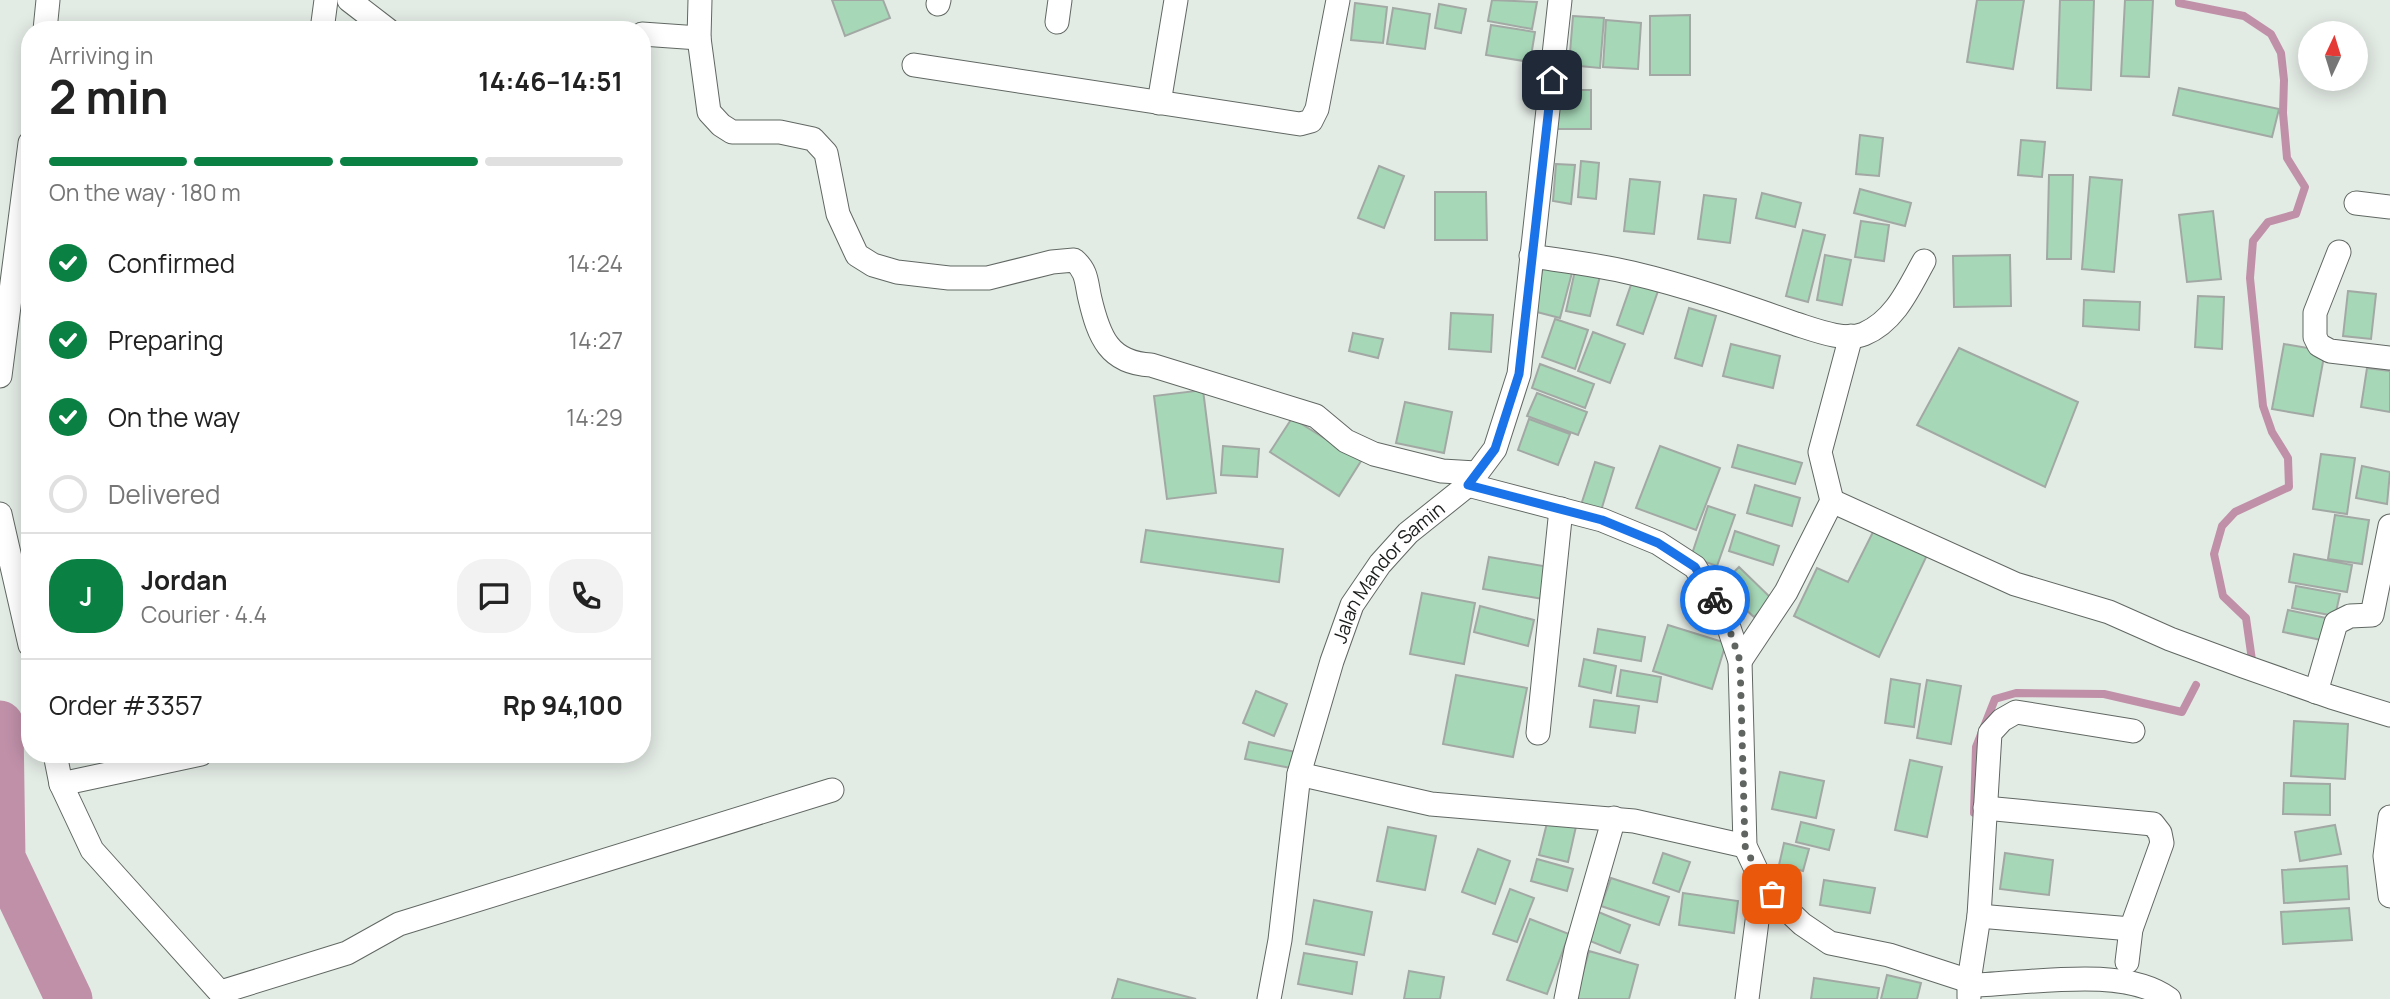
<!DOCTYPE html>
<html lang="en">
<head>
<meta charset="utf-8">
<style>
	body { margin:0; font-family:Manrope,sans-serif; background:#f2f2f2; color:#222; height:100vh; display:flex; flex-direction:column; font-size:26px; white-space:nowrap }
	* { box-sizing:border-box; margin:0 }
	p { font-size:23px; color:#767676 }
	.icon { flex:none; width:38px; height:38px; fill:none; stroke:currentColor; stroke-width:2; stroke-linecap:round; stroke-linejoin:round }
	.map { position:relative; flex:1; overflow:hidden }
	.sheet { position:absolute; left:21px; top:21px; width:630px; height:742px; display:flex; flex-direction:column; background:#fff; border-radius:28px; box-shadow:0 4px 18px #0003 }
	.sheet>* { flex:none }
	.needle { width:46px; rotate:4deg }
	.fabs { position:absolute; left:2298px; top:21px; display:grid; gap:14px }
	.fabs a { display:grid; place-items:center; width:70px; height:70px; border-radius:50%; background:#fff; box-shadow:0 4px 18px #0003; font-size:35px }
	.pin { position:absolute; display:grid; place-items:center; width:60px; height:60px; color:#fff; margin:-30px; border-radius:14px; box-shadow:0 4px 10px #0006 }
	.courier { position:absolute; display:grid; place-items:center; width:70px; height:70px; margin:-35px; border:5px solid #1a73e8; border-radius:50%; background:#fff; color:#222; box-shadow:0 2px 9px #0007 }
	.headline em { font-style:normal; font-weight:700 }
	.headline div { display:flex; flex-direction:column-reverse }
	.headline { display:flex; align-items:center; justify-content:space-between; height:119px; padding:0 28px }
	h1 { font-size:46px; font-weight:700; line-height:52px }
	.bar { display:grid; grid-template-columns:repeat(4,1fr); gap:10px 7px; align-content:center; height:84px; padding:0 28px }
	.bar i { height:9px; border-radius:5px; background:#e0e0e0 }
	.bar .on { background:#0b8043 }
	.bar p { grid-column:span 4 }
	.line { display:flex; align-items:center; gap:18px; padding:0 28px; border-top:2px solid #e0e0e0 }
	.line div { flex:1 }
	.round { display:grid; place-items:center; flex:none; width:74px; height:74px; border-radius:28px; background:#f2f2f2 }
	ol { padding:0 28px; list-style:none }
	li { display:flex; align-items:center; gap:21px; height:77px }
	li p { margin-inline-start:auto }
	li .icon { padding:7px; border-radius:50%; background:#0b8043; color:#fff; stroke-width:4 }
	li:last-child { color:#767676 }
	li i { width:38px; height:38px; border:4px solid #e0e0e0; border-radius:50% }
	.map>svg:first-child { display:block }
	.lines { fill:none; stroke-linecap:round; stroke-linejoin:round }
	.stream { stroke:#c090a9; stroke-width:8 }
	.river { stroke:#c090a9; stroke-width:47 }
	.building { fill:#a6d7b7; stroke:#a2a9a4; stroke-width:2 }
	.street-casing { stroke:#616863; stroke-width:25 }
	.street { stroke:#fff; stroke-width:23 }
	.done { stroke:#606562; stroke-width:7; stroke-dasharray:0 12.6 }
	.route { stroke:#1a73e8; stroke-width:9 }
	.labels { text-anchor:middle; stroke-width:7; stroke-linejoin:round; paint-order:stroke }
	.street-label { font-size:19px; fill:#1a1d1b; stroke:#e3ebe5 }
</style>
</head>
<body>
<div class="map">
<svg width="2390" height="999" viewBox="0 0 2390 999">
	<rect width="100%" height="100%" fill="#e3ebe5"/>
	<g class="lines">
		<path class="stream" d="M2179,0V3L2244,16L2271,34L2281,53L2284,80L2283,113L2287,158L2305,187L2296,214L2268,222L2253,241L2250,278L2263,406L2272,432L2288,458L2289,487L2235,512L2222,526L2214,554L2223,596L2246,618L2252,660
			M1974,813L1976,747L1995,699L2016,693L2104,694L2182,712L2196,685"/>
		<path class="river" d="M0,724L2,858L69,999"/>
	</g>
	<path class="building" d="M832,0H883L890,18L845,36Z
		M1492,0L1537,2L1532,29L1488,21Z
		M1977,0H2024L2013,69L1967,62Z
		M2060,0H2094L2091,90L2057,88Z
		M2125,0H2153L2149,77L2121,76Z
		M1355,3L1387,7L1383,43L1351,40Z
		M1439,4L1466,9L1461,33L1435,28Z
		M1393,8L1430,14L1425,49L1387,44Z
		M1690,15V75H1650V16Z
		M1573,16L1604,18L1600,68L1569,65Z
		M1606,20L1641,23L1638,69L1603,67Z
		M1491,25L1535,32L1530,62L1486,55Z
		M2179,88L2279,109L2272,137L2173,115Z
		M1553,90H1591V129H1553Z
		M1860,135L1883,138L1879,176L1856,174Z
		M2021,140L2045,142L2042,177L2018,175Z
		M1581,161L1599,163L1596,199L1578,197Z
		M1556,164L1575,165L1571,204L1553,201Z
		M1379,166L1404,176L1384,228L1358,218Z
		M2049,175H2073L2071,259H2047Z
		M2090,177L2122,180L2114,272L2082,269Z
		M1630,179L1660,182L1654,234L1624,231Z
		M1860,189L1911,203L1905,226L1854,213Z
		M1435,192H1486L1487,240H1435Z
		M1762,193L1801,203L1795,227L1756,218Z
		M1704,195L1736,199L1730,243L1698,239Z
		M2213,211L2221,279L2187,282L2179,215Z
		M1861,221L1889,225L1884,261L1855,257Z
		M1803,230L1825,235L1808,302L1786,296Z
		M1825,255L1851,260L1842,305L1817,300Z
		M2010,255L2011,306L1954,307L1953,256Z
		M1544,262L1573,269L1560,318L1533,311Z
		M1576,266L1601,272L1590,316L1566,311Z
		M1633,279L1659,288L1643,334L1617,325Z
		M2348,291L2376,294L2371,339L2343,336Z
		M2198,296L2224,297L2222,349L2195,347Z
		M2084,300L2140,302L2139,330L2083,326Z
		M1689,308L1716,316L1702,366L1675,358Z
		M1451,313L1493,315L1491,352L1449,349Z
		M1555,319L1588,330L1575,369L1542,357Z
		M1593,332L1625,344L1610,383L1578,371Z
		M1353,333L1383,339L1378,358L1349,351Z
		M1731,344L1780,356L1773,388L1723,376Z
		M2284,344L2325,351L2313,416L2272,409Z
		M1959,348L2078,402L2045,487L1917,425Z
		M1540,364L1594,384L1585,408L1532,388Z
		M2367,368L2390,371V412L2361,407Z
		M1203,390L1216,493L1167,499L1154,396Z
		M1537,393L1587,412L1578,435L1527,416Z
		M1405,402L1452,412L1444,453L1396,443Z
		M1292,418L1361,461L1339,496L1270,452Z
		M1529,419L1570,434L1558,465L1518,450Z
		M1738,445L1802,463L1795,484L1732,467Z
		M1223,446L1259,449L1257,477L1221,475Z
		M1660,446L1720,468L1696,530L1636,508Z
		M2321,454L2355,458L2347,514L2313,509Z
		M1595,462L1614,468L1600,514L1580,508Z
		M2362,466L2390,472L2387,504L2356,498Z
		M1755,485L1800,498L1792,526L1747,513Z
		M1708,506L1735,515L1717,566L1691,557Z
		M2335,515L2369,520L2362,564L2328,559Z
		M1875,528L1928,553L1879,657L1794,616L1817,568L1848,582Z
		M1146,530L1283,549L1279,582L1141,562Z
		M1735,531L1779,546L1773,565L1729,551Z
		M2294,554L2352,565L2347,592L2289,582Z
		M1489,557L1549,567L1543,599L1483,589Z
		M1739,567L1772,599L1754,617L1720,586Z
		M2296,586L2340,594L2335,616L2292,608Z
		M1422,593L1475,603L1464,664L1410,654Z
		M1480,606L1534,620L1528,646L1474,632Z
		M2288,610L2331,619L2326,641L2283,632Z
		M1668,625L1726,643L1712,689L1653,671Z
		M1598,629L1645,637L1641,661L1594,653Z
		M1584,659L1616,666L1611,693L1579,686Z
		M1621,670L1661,677L1657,702L1617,696Z
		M1456,675L1527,688L1513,757L1443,744Z
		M1891,679L1920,684L1914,727L1885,723Z
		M1927,680L1961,686L1951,744L1917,738Z
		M1256,691L1287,704L1274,736L1243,723Z
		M1594,700L1639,706L1635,733L1590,727Z
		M2294,721L2348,724L2345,779L2291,776Z
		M1249,742L1300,753L1296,769L1245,759Z
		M1910,760L1942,767L1927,837L1895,830Z
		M1780,772L1824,781L1816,818L1772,809Z
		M2284,783L2330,784V815L2283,814Z
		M1549,815L1577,822L1568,862L1539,855Z
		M1801,822L1834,830L1829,850L1796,842Z
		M2335,825L2341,854L2300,861L2295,832Z
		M1388,827L1436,836L1425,890L1377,881Z
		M1784,843L1809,849L1803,871L1779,865Z
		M1478,849L1510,861L1495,904L1462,892Z
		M1663,853L1690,862L1679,892L1653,883Z
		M2005,853L2053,860L2049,895L2000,889Z
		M1537,859L1573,869L1567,891L1531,881Z
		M2347,866L2349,899L2284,903L2282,870Z
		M1611,878L1669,897L1659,925L1601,906Z
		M1824,880L1875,888L1870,913L1820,905Z
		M1510,889L1534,898L1517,942L1493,934Z
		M1683,893L1738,901L1734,933L1679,925Z
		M1314,900L1372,912L1364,955L1306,944Z
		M2349,908L2352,940L2283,944L2281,912Z
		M1596,911L1630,925L1620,953L1585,939Z
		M1530,919L1569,934L1547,994L1507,980Z
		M1589,951L1638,965L1629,999H1576Z
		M1304,953L1357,962L1352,994L1298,984Z
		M1409,971L1444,977L1440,999H1404Z
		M1887,975L1921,983L1917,999H1881Z
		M1814,978L1879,988L1877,999H1811Z
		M1118,979L1196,999H1112Z"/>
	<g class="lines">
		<defs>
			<g id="street">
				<path d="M349,0L388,30"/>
				<path d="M700,0L699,38L709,112L721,125L732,132H780L813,139L826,153L838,214L857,255L873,265L897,272L949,278H988L1052,262L1074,260C1088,272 1086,283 1090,299C1099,337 1109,363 1151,365L1316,416L1346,441L1374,454L1442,471L1476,473"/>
				<path d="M938,4L939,0"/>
				<path d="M1057,22L1060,0"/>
				<path d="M45,30L48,0"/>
				<path d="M322,30L326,0"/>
				<path d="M642,34L699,38"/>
				<path d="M914,65L1300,124L1311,121L1317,109L1338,0"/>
				<path d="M1159,103L1176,0"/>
				<path d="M2356,203L2390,207"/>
				<path d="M2339,252L2315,313V337L2319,345L2330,351L2390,358"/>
				<path d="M1531,256C1564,261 1599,265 1632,273C1687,286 1742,305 1796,324C1815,330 1845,342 1864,334C1895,321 1909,288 1924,261"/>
				<path d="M0,376L30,143"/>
				<path d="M1468,485L1602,520L1658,543L1695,567L1725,616L1740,661L1745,846L1762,882L1782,905L1802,924L1830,943L1889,955L1969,981L1974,985C2028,984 2124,965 2169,999"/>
				<path d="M1832,501L2015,584L2109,612L2170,639L2243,666L2331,697L2390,715"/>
				<path d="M0,514L30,645"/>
				<path d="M1740,661L1786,592L1832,501L1820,452L1851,336"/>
				<path d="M2316,692L2336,623L2350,616L2372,615L2390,526"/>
				<path d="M1538,733L1561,509"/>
				<path d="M55,754L61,784L92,850L226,999"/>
				<path d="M1299,774L1431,804L1634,821L1745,846"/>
				<path d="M61,784L201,754"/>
				<path d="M1985,808L2153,824L2160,833L2162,843L2131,929L2127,962"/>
				<path d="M2390,817L2385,856L2390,896"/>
				<path d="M1979,916L2131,929"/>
				<path d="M221,992L347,953L399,924L832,790"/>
				<path d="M1969,997V981L1979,916L1990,733L2002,720L2016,712L2133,731"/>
				<path id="s1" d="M1269,999L1280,940L1299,774L1332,661L1352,605L1380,564L1408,533L1468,485L1495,449L1519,374L1560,0"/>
				<path d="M1566,999L1576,950L1614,818"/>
				<path d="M1747,999L1762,882"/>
			</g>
		</defs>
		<use href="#street" class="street-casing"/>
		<use href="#street" class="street"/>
	</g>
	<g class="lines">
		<path class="done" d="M1715,600L1725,616L1740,661L1745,846L1762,882L1772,894"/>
		<path class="route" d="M1552,80L1519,374L1495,449L1468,485L1602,520L1658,543L1695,567L1715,600"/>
	</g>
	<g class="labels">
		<g class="street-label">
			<text dy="7" stroke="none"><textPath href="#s1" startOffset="452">Jalan Mandor Samin</textPath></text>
		</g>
	</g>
</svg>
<div class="fabs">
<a><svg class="needle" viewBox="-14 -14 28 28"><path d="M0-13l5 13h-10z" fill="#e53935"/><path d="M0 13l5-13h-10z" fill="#767676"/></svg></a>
</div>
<div class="pin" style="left:1772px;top:894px;background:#ea580c"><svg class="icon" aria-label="bag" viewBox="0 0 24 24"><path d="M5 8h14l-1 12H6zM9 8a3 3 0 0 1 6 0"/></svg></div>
<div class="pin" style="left:1552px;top:80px;background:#1f2937"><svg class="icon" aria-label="home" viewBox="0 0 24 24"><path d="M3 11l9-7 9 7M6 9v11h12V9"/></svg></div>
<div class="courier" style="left:1715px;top:600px"><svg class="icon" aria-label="bike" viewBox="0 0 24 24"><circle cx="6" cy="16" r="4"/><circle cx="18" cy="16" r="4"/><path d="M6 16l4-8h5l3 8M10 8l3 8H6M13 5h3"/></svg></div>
<section class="sheet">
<div class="headline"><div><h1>2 min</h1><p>Arriving in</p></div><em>14:46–14:51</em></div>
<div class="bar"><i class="on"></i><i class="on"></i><i class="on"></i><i></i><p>On the way · 180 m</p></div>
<ol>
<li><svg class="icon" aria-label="check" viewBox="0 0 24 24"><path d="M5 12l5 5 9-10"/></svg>Confirmed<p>14:24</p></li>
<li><svg class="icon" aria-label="check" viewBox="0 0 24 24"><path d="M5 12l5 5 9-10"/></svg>Preparing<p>14:27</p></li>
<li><svg class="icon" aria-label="check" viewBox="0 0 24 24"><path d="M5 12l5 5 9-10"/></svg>On the way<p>14:29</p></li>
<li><i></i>Delivered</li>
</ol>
<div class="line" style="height:126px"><b class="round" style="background:#0b8043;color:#fff">J</b><div><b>Jordan</b><p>Courier · 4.4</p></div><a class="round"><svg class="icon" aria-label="chat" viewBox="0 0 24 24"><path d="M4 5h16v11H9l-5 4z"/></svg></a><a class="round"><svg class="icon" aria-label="phone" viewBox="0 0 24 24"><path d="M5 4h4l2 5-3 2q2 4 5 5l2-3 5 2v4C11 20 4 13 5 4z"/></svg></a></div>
<div class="line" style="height:91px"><div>Order #3357</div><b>Rp 94,100</b></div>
</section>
</div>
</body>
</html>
